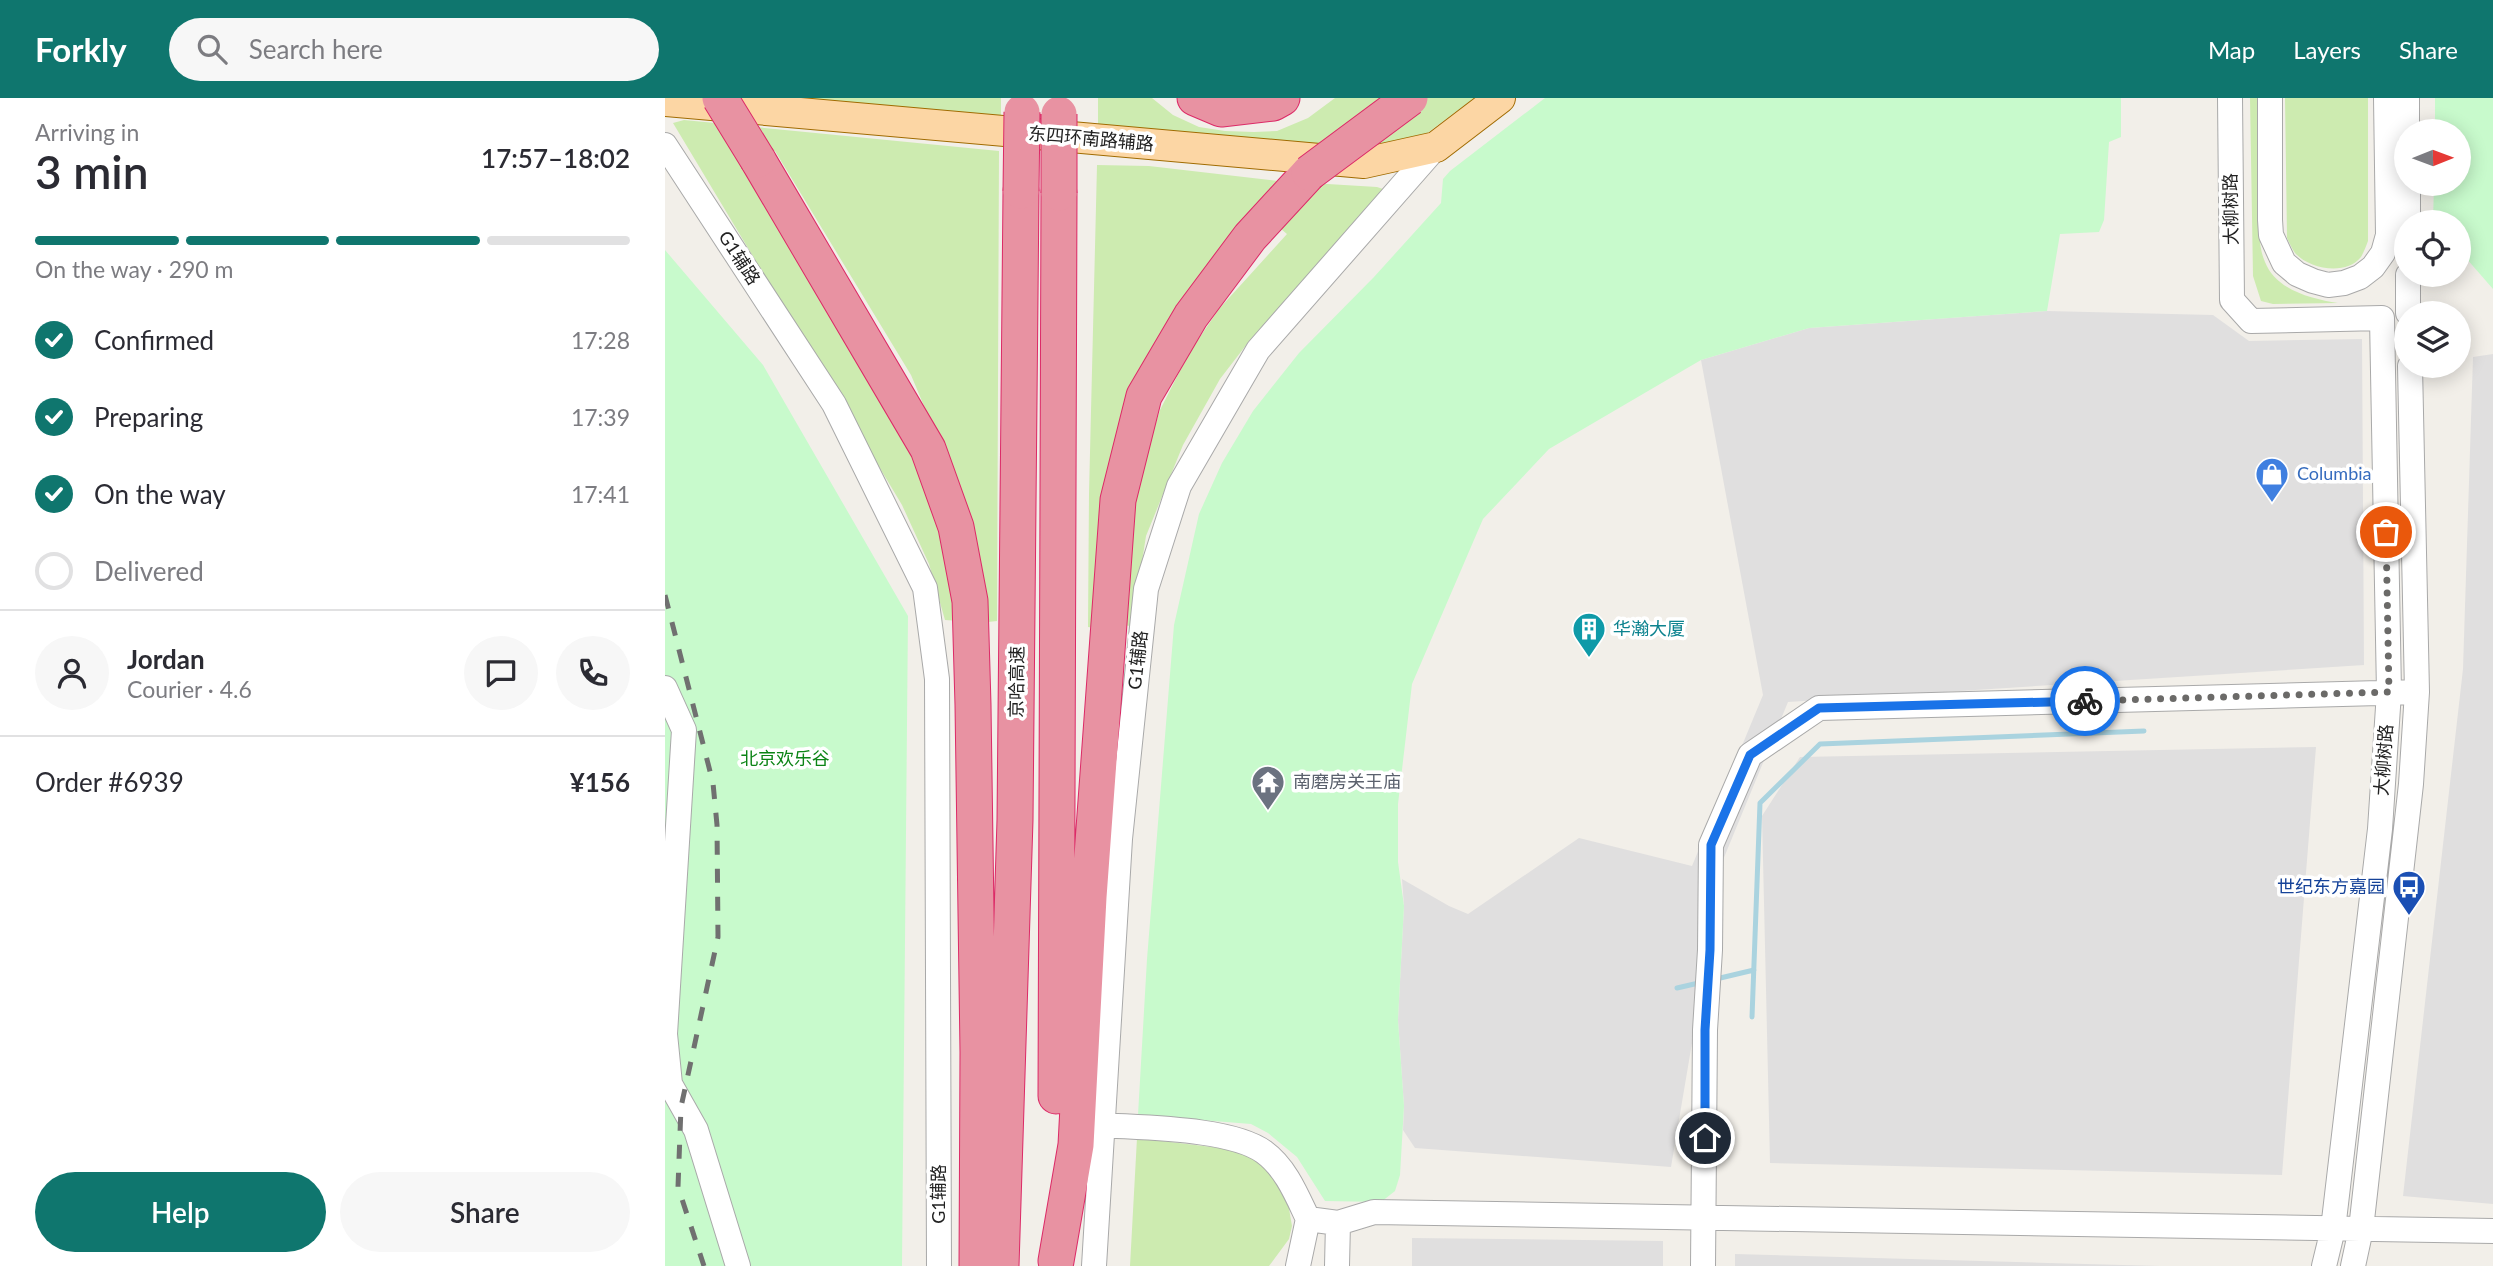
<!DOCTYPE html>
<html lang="en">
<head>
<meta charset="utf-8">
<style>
	body { margin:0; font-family:Lato,"Noto Sans SC",sans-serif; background:#f7f7f7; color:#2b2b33; height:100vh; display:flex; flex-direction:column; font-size:26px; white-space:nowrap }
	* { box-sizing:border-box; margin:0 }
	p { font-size:23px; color:#7c7c81 }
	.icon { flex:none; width:38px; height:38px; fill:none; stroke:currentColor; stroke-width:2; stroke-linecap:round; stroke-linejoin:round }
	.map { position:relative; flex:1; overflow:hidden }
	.side { display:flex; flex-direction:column; background:#fff; width:665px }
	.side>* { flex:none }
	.needle { width:46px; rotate:89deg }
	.fabs { position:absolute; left:1729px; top:21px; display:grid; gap:14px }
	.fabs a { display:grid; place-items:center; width:77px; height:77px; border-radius:50%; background:#fff; box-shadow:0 4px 18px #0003; font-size:35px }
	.pin { position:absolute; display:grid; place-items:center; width:60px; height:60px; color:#fff; margin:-30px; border:4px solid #fff; border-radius:50%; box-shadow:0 2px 7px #0007 }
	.courier { position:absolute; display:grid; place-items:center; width:70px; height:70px; margin:-35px; border:5px solid #1a73e8; border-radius:50%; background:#fff; color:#222; box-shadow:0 2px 9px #0007 }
	.summary em { font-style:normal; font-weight:600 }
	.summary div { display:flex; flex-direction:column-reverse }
	.summary { display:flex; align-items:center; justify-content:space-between; height:119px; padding:0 35px }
	h1 { font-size:46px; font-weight:600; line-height:52px }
	.bar { display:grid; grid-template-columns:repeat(4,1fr); gap:10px 7px; align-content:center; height:84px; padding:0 35px }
	.bar i { height:9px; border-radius:5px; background:#e1e1e2 }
	.bar .selected { background:#0f766e }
	.bar p { grid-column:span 4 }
	.line { display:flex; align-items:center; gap:18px; padding:0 35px; border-top:2px solid #e1e1e2 }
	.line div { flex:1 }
	.round { display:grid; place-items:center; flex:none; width:74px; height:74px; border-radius:37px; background:#f7f7f7 }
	ol { padding:0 35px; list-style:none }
	li { display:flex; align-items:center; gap:21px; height:77px }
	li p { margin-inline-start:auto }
	li .icon { padding:7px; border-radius:50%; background:#0f766e; color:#fff; stroke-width:4 }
	li:last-child { color:#7c7c81 }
	li i { width:38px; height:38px; border:4px solid #e1e1e2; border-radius:50% }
	.button { display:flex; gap:14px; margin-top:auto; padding:14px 35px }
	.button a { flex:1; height:80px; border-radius:42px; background:#0f766e; color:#fff; font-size:28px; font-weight:600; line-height:80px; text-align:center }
	.button a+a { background:#f7f7f7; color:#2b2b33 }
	header { display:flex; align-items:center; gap:42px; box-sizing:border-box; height:98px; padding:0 35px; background:#0f766e; color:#fff }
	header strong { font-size:33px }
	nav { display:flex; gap:38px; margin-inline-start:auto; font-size:24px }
	.search { width:490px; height:63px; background:#f7f7f7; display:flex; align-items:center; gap:18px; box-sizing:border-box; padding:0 24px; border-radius:38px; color:#7c7c81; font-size:26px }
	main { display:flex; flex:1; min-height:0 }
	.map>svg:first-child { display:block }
	.residential { fill:#e0dfdf }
	.grass { fill:#cdebb0 }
	.park { fill:#c8facc }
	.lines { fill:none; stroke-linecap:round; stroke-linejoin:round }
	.stream { stroke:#aad3df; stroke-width:5 }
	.minor-casing { stroke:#a9a9a9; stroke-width:26 }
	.major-casing { stroke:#a06b00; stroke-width:32 }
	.highway-casing { stroke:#dc2a67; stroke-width:37 }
	.minor { stroke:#fff; stroke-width:24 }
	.major { stroke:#fcd6a4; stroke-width:30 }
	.highway { stroke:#e892a2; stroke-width:35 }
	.rail { stroke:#707070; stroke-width:5; stroke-dasharray:14 14; stroke-linecap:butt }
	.highway-bridge-casing { stroke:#dc2a67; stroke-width:37; stroke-linecap:butt }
	.highway-bridge { stroke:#e892a2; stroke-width:35 }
	.done { stroke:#6b6a68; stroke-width:7; stroke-dasharray:0 12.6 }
	.route { stroke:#1a73e8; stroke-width:9 }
	.labels { text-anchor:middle; stroke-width:7; stroke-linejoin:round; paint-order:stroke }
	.street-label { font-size:18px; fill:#222; stroke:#fff }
	.shop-label { font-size:18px; fill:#366cbe; stroke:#fff; text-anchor:start }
	.culture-label { font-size:18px; fill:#0d838f; stroke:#fff; text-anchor:start }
	.park-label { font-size:18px; fill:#0c8416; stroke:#fff }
	.worship-label { font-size:18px; fill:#5b616d; stroke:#fff; text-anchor:start }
	.transit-label { font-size:18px; fill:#164399; stroke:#fff; text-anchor:end }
</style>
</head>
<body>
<header>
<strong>Forkly</strong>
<div class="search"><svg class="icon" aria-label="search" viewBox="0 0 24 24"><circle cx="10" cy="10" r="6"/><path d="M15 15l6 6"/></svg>Search here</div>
<nav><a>Map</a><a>Layers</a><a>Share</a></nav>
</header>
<main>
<section class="side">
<div class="summary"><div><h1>3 min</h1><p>Arriving in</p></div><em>17:57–18:02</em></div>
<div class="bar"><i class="selected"></i><i class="selected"></i><i class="selected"></i><i></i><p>On the way · 290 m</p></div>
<ol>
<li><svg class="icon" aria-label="check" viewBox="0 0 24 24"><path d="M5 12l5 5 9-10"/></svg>Confirmed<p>17:28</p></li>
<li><svg class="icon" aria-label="check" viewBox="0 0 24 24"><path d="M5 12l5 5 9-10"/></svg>Preparing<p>17:39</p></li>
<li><svg class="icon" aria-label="check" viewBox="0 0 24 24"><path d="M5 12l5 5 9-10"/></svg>On the way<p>17:41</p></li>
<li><i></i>Delivered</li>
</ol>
<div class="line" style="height:126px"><a class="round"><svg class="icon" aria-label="person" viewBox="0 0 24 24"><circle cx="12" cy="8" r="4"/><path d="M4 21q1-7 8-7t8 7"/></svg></a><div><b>Jordan</b><p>Courier · 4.6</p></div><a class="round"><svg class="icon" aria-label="chat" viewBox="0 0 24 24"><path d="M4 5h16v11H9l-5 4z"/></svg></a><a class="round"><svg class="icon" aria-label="phone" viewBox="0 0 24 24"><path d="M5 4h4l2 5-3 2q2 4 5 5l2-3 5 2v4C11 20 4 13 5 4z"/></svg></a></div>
<div class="line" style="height:91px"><div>Order #6939</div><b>¥156</b></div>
<div class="button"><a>Help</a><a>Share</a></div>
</section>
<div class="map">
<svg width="1828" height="1168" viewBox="0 0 1828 1168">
	<rect width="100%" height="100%" fill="#f2efe9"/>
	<path class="residential" d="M1382,213L1548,217L1584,243L1697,241L1699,567L1123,604L1058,762L1006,1069L750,1050L738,1032L739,1008L733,922L739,808L737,781L784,808L803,816L914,740L1027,768L1098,597L1036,262L1144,230Z
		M1828,256V1106L1738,1098L1798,571L1808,259Z
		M1651,649L1617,1077L1105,1065L1097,718L1135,659Z
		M747,1140L998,1143V1168H747Z
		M1070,1156L1383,1165L1495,1168H1070Z"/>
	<path class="grass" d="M96,0H336V21Z
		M433,0H487L508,17L534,29L560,33L589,34L612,33L643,20L670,0H809L745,48L717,56L433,27Z
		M1585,0H1593C1594,35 1594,69 1594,104C1595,123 1592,146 1600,164C1611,192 1646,201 1673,205L1608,206L1596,203L1588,178Z
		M1620,0H1703V143C1701,148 1699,154 1696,159C1681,178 1644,171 1630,155C1627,151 1624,144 1622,140Z
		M19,22L334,53L332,523L323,524L320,485L307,422L246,277L110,53L79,65L227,317L257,378L284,458L295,523L280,522L264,466L237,407L8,25Z
		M432,67L484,68L613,83L712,89L718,91L720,95L585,242L555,281L518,347L481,438L467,528L454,527L468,398L495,312L524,255L554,211L622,136L598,116L498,248L430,530L423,529L424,396Z
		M472,1040L580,1053L599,1065L622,1099L627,1128L624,1141L604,1168H465Z"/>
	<path class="park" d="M880,0H1456V39L1444,44L1439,122L1434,134L1395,136L1382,213L1144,230L1036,262L884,351L818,421L747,586L733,706V764L739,808L733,922L739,1008L735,1077L730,1093L716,1104L660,1103L632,1059L603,1035L586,1026L473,1017L482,861L509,527L534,416L557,365L588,313L634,255L709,179L776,105L778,81L785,73Z
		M1770,0H1828V191L1794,152V124L1768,123L1769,86H1794V33H1770Z
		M0,152L98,267L243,518L237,1168H0Z"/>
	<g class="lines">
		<path class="stream" d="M1051,881L1089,872
			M1012,890L1038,884
			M1087,919L1095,705L1155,646L1479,633"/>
		<defs>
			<path id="minor" d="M1565,0L1567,202L1586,223L1717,220L1724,594L1715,731L1668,1131L1659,1168
				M1605,0V122L1606,137L1619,165L1632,176L1648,183L1663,187L1679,185L1695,179L1708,169L1718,155L1723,137L1721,0
				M1742,0V33
				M0,47L169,306L260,490L272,581L274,1168
				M1743,86V124
				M1743,177V215
				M0,590L19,632L0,936L5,986L31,1032L73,1168
				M436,1027C479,1030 566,1030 599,1054C621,1070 632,1098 643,1121
				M429,1168L455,741L481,491L514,388L593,252L771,49
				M633,1168L643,1121L673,1125L709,1114L1828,1133
				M672,1168L673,1125
				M1038,1168L1040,932L1045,852L1046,747L1085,657L1154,610L1752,594
				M1688,1168L1696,1131L1746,686L1752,594L1745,268"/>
			<path id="major" d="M0,3L699,65L771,49L835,0"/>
			<path id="highway" d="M530,0L556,11L608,5L617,0
				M93,62L263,351L291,429L305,503L308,607L313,954L312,1168
				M391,998L394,95
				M391,1163L411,1047L424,799L453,402L479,298L526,218L585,139L644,75
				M336,1168L350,722L356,93"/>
		</defs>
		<use href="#minor" class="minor-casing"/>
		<use href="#major" class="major-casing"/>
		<use href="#highway" class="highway-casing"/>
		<use href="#minor" class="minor"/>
		<use href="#major" class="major"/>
		<use href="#highway" class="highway"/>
		<path class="rail" d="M0,497L48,685L52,727L53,839L16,1009L13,1089L39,1168"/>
		<defs>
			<path id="highway-bridge" d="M55,0L93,62
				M644,75L745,0
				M356,93L357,14
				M394,95V16"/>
		</defs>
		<use href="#highway-bridge" class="highway-bridge-casing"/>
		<use href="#highway-bridge" class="highway-bridge"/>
	</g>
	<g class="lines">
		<path class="done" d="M1420,603L1724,594L1721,434"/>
		<path class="route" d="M1040,1040V932L1045,852L1046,747L1085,657L1154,610L1420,603"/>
	</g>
	<defs>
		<symbol id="shop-pin" viewBox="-11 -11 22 30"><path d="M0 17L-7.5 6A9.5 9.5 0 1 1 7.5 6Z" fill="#3f7fe0" stroke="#fff"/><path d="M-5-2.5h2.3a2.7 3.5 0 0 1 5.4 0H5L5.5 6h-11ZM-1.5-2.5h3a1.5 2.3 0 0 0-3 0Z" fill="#fff"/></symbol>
		<symbol id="building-pin" viewBox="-11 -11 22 30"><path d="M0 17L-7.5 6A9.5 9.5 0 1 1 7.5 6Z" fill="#0f9aa8" stroke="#fff"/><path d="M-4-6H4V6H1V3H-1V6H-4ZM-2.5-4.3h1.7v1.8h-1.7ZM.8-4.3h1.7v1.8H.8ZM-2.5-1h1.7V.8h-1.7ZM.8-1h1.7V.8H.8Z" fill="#fff"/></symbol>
		<symbol id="temple-pin" viewBox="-11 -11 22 30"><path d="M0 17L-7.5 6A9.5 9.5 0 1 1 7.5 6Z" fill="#6b7280" stroke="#fff"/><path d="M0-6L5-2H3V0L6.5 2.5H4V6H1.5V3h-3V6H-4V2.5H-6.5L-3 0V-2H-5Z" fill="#fff"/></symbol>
		<symbol id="bus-pin" viewBox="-11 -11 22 30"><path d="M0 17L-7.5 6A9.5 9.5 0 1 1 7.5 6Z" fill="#1a4fb4" stroke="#fff"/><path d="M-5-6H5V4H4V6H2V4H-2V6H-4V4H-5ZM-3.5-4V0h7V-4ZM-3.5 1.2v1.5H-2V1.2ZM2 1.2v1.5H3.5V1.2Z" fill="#fff"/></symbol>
	</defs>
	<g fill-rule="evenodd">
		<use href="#shop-pin" x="1588" y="357" width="38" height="52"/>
		<use href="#building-pin" x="905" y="512" width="38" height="52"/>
		<use href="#temple-pin" x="584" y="665" width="38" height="52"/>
		<use href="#bus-pin" x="1725" y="770" width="38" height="52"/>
	</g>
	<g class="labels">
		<g class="street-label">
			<text transform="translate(426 41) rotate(5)" y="6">东四环南路辅路</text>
			<text transform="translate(1566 111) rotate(-91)" y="6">大柳树路</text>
			<text transform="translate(74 160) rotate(57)" y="6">G1辅路</text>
			<text transform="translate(473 562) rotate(-84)" y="6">G1辅路</text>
			<text transform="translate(352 584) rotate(-89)" y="6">京哈高速</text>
			<text transform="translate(1719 662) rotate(-86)" y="6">大柳树路</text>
			<text transform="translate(274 1096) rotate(-90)" y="6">G1辅路</text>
		</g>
		<g class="shop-label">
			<text x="1632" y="382">Columbia</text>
		</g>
		<g class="culture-label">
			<text x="948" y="537">华瀚大厦</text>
		</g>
		<g class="park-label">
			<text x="120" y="667">北京欢乐谷</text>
		</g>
		<g class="worship-label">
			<text x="628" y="690">南磨房关王庙</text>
		</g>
		<g class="transit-label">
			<text x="1720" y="795">世纪东方嘉园</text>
		</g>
	</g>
</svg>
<div class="fabs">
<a><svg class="needle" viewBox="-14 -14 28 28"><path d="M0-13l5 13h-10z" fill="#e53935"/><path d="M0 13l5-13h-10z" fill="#7c7c81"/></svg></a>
<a><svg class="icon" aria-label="locate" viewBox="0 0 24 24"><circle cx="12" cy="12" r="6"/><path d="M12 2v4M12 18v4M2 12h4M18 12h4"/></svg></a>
<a><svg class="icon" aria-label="layers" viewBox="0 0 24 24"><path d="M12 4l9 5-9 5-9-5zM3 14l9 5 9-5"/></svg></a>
</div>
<div class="pin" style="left:1721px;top:434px;background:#ea580c"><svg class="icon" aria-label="bag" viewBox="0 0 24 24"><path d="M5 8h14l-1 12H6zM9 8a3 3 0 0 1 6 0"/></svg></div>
<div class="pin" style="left:1040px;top:1040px;background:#1f2937"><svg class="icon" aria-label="home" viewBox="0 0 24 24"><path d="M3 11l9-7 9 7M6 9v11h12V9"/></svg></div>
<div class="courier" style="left:1420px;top:603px"><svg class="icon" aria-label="bike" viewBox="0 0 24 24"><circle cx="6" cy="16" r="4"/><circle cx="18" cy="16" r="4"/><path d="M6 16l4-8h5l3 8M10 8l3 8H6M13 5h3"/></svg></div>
</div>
</main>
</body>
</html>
